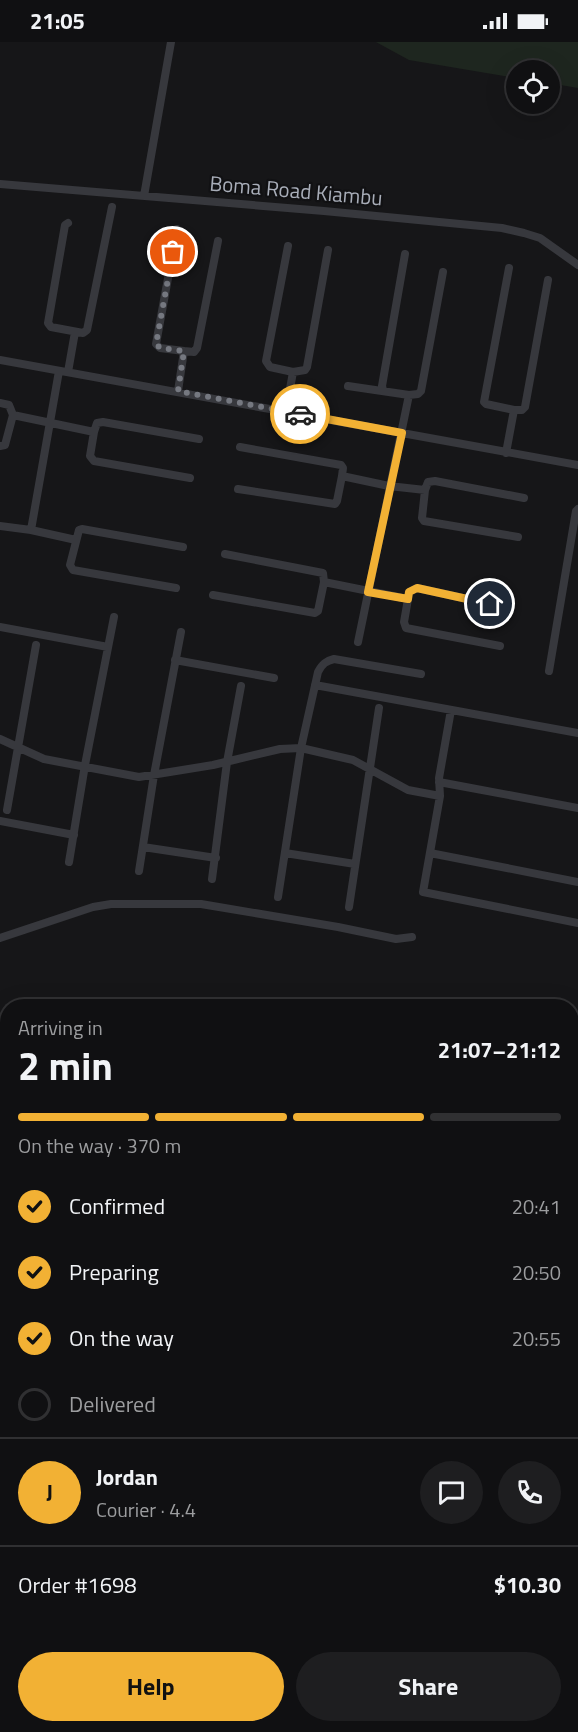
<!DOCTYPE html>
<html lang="en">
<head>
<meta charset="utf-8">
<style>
	body { margin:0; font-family:"Titillium Web",sans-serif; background:#1e1e20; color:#f1f3f6; height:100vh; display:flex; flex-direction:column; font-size:22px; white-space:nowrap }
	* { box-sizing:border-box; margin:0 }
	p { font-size:20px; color:#9c9d9f }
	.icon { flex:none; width:33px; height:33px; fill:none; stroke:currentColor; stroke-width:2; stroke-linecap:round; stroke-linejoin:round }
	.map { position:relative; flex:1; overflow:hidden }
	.side { position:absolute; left:0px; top:957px; width:579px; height:734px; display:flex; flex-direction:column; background:#101012; border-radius:24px 24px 0 0; box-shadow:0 6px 24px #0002,0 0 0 2px #303032 }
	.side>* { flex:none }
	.tools { position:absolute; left:506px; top:18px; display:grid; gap:12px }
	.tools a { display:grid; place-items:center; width:54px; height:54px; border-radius:50%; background:#101012; box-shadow:0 6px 24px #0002,0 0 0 2px #303032; font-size:30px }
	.pin { position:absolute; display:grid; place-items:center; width:51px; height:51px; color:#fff; margin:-26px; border:3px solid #fff; border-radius:50%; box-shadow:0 2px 6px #0007 }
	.courier { position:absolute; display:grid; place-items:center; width:60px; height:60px; margin:-30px; border:4px solid #f2b134; border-radius:50%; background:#fff; color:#222; box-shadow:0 2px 8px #0007 }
	.headline em { font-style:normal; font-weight:700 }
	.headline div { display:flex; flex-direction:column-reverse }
	.headline { display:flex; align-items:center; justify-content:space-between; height:102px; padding:0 18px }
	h1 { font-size:39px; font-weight:700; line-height:45px }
	.bar { display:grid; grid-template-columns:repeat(4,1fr); gap:9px 6px; align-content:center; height:72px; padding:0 18px }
	.bar i { height:8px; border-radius:4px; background:#303032 }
	.bar .active { background:#f2b134 }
	.bar p { grid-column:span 4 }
	.line { display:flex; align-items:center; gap:15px; padding:0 18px; border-top:2px solid #303032 }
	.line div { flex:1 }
	.round { display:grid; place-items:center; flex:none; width:63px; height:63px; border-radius:32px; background:#1e1e20 }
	ol { padding:0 18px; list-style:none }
	li { display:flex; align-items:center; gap:18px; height:66px }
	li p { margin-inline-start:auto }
	li .icon { padding:6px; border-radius:50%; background:#f2b134; color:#111; stroke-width:4 }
	li:last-child { color:#9c9d9f }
	li i { width:33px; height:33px; border:3px solid #303032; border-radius:50% }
	.cta { display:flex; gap:12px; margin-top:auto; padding:12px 18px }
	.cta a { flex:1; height:69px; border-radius:36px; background:#f2b134; color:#111; font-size:24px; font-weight:700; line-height:69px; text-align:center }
	.cta a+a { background:#1e1e20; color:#f1f3f6 }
	.status { display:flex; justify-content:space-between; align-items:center; height:42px; padding:0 30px; background:#101012; direction:ltr }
	.status svg { height:16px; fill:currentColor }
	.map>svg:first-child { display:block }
	.green { fill:#1e261f }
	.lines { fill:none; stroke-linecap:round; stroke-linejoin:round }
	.street { stroke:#37383d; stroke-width:8 }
	.secondary { stroke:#45474d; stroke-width:12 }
	.primary { stroke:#53555c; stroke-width:14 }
	.highway { stroke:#63666e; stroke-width:15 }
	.done { stroke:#757880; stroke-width:6; stroke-dasharray:0 10.8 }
	.route { stroke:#f2b134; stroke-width:8 }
	.labels { text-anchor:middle; stroke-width:4.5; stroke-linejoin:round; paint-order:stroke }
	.street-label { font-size:21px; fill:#a8adb8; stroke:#111113 }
</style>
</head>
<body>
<div class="status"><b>21:05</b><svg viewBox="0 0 49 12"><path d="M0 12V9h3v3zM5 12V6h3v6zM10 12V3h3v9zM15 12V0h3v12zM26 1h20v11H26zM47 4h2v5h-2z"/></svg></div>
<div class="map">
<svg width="578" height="1690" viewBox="0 0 578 1690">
	<rect width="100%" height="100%" fill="#161618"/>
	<path class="green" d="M376,0H578V46L549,41V28H516V36L409,18Z"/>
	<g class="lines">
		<path class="street" d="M0,142L324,169L502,186L524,191L540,196L578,223
			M144,154L171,0
			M68,181L65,183L48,281L51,285L83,291L87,288L112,165
			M177,187L156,302L160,306L184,309L178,349
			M184,309L194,310L197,306L218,199
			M0,318L578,423
			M68,330L75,290
			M293,330L305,328L307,325L328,208
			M348,344L409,353L418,352L421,349L443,230
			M383,348L382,344L405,212
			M0,361L9,363L13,373L5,403L0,404
			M514,368H522L525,365L548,238
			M286,369L293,330L270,325L266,319L288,204
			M13,373L94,390L90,414L94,419L190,436
			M94,390L97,381L103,380L199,397
			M240,405L341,423L343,426L342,434
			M506,411L514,368L486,362L484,360L509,226
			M238,447L335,462L337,459L342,434L389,444L425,448L428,440L435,439L524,456
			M425,448L422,476L424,479L518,495
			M0,484L31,488L76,498
			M31,488L59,329
			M225,512L323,531L324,540
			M176,546L73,528L70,523L79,488L82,487L183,505
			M213,553L315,571L318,569L324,540L408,557L404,580L406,586L500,604
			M408,557L409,550L417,546L509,566
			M0,585L108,605
			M358,600L409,353
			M175,618L274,636
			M549,629L576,469L578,467
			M315,643L578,691
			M451,668L439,736L440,754L423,850L578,881
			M0,697L44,717L139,735L213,723L280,707L301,706L353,718L408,748L440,754
			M439,740L578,766
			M7,768L36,603
			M0,779L74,793
			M143,805L216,816
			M285,811L355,822
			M430,811L578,840
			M69,820L85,723L114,575
			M139,829L154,733L181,590
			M212,837L227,720L241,644
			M278,855L301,706L318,630C322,622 326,619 334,617L421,632
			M349,865L379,666
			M0,896L93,865L111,862H201L338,885L396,897L412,895
			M0,979L8,983
			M8,1060V1084
			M572,1152L578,1154
			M572,1209L578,1210
			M572,1225L578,1227
			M0,1287L8,1291
			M0,1435L8,1437
			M572,1459L578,1461
			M239,1683L240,1690"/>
		<path class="secondary" d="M572,1074L578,1072
			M0,1170L8,1166"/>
		<path class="primary" d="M0,1542L8,1521"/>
		<path class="highway" d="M0,1380L8,1383
			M572,1534L578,1536"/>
	</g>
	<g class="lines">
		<path class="done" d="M173,210L156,302L160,306L184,309L178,349L300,372"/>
		<path class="route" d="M300,372L402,391L368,550L408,557L409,550L417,546L490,562"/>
	</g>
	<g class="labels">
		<g class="street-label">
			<text transform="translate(296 149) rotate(5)" y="7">Boma Road Kiambu</text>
		</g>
	</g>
</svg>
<div class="tools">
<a><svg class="icon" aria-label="locate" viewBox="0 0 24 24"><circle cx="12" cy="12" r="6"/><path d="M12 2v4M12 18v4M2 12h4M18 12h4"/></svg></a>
</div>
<div class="pin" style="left:173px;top:210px;background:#ea580c"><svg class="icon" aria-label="bag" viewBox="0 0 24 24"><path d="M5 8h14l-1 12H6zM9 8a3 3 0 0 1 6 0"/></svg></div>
<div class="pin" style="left:490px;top:562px;background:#1f2937"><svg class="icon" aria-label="home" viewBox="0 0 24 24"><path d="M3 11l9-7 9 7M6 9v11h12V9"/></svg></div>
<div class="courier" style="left:300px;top:372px"><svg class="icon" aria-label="car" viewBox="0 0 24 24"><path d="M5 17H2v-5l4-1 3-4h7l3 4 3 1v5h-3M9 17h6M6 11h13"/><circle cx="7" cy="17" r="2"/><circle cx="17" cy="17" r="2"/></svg></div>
<section class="side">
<div class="headline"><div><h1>2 min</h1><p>Arriving in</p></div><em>21:07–21:12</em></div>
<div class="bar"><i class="active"></i><i class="active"></i><i class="active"></i><i></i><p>On the way · 370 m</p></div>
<ol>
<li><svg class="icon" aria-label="check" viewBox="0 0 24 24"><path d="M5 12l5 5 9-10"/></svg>Confirmed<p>20:41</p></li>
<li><svg class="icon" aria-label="check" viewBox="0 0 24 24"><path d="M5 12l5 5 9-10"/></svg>Preparing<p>20:50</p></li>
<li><svg class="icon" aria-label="check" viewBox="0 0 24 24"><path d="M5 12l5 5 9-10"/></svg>On the way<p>20:55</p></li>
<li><i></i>Delivered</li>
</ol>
<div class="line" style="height:108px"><b class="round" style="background:#f2b134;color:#111">J</b><div><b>Jordan</b><p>Courier · 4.4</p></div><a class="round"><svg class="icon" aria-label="chat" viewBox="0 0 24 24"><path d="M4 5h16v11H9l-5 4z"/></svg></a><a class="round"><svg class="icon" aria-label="phone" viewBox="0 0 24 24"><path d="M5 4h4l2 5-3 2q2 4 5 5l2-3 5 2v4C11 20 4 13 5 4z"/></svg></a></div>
<div class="line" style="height:78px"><div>Order #1698</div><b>$10.30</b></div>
<div class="cta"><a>Help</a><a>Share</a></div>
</section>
</div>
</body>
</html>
